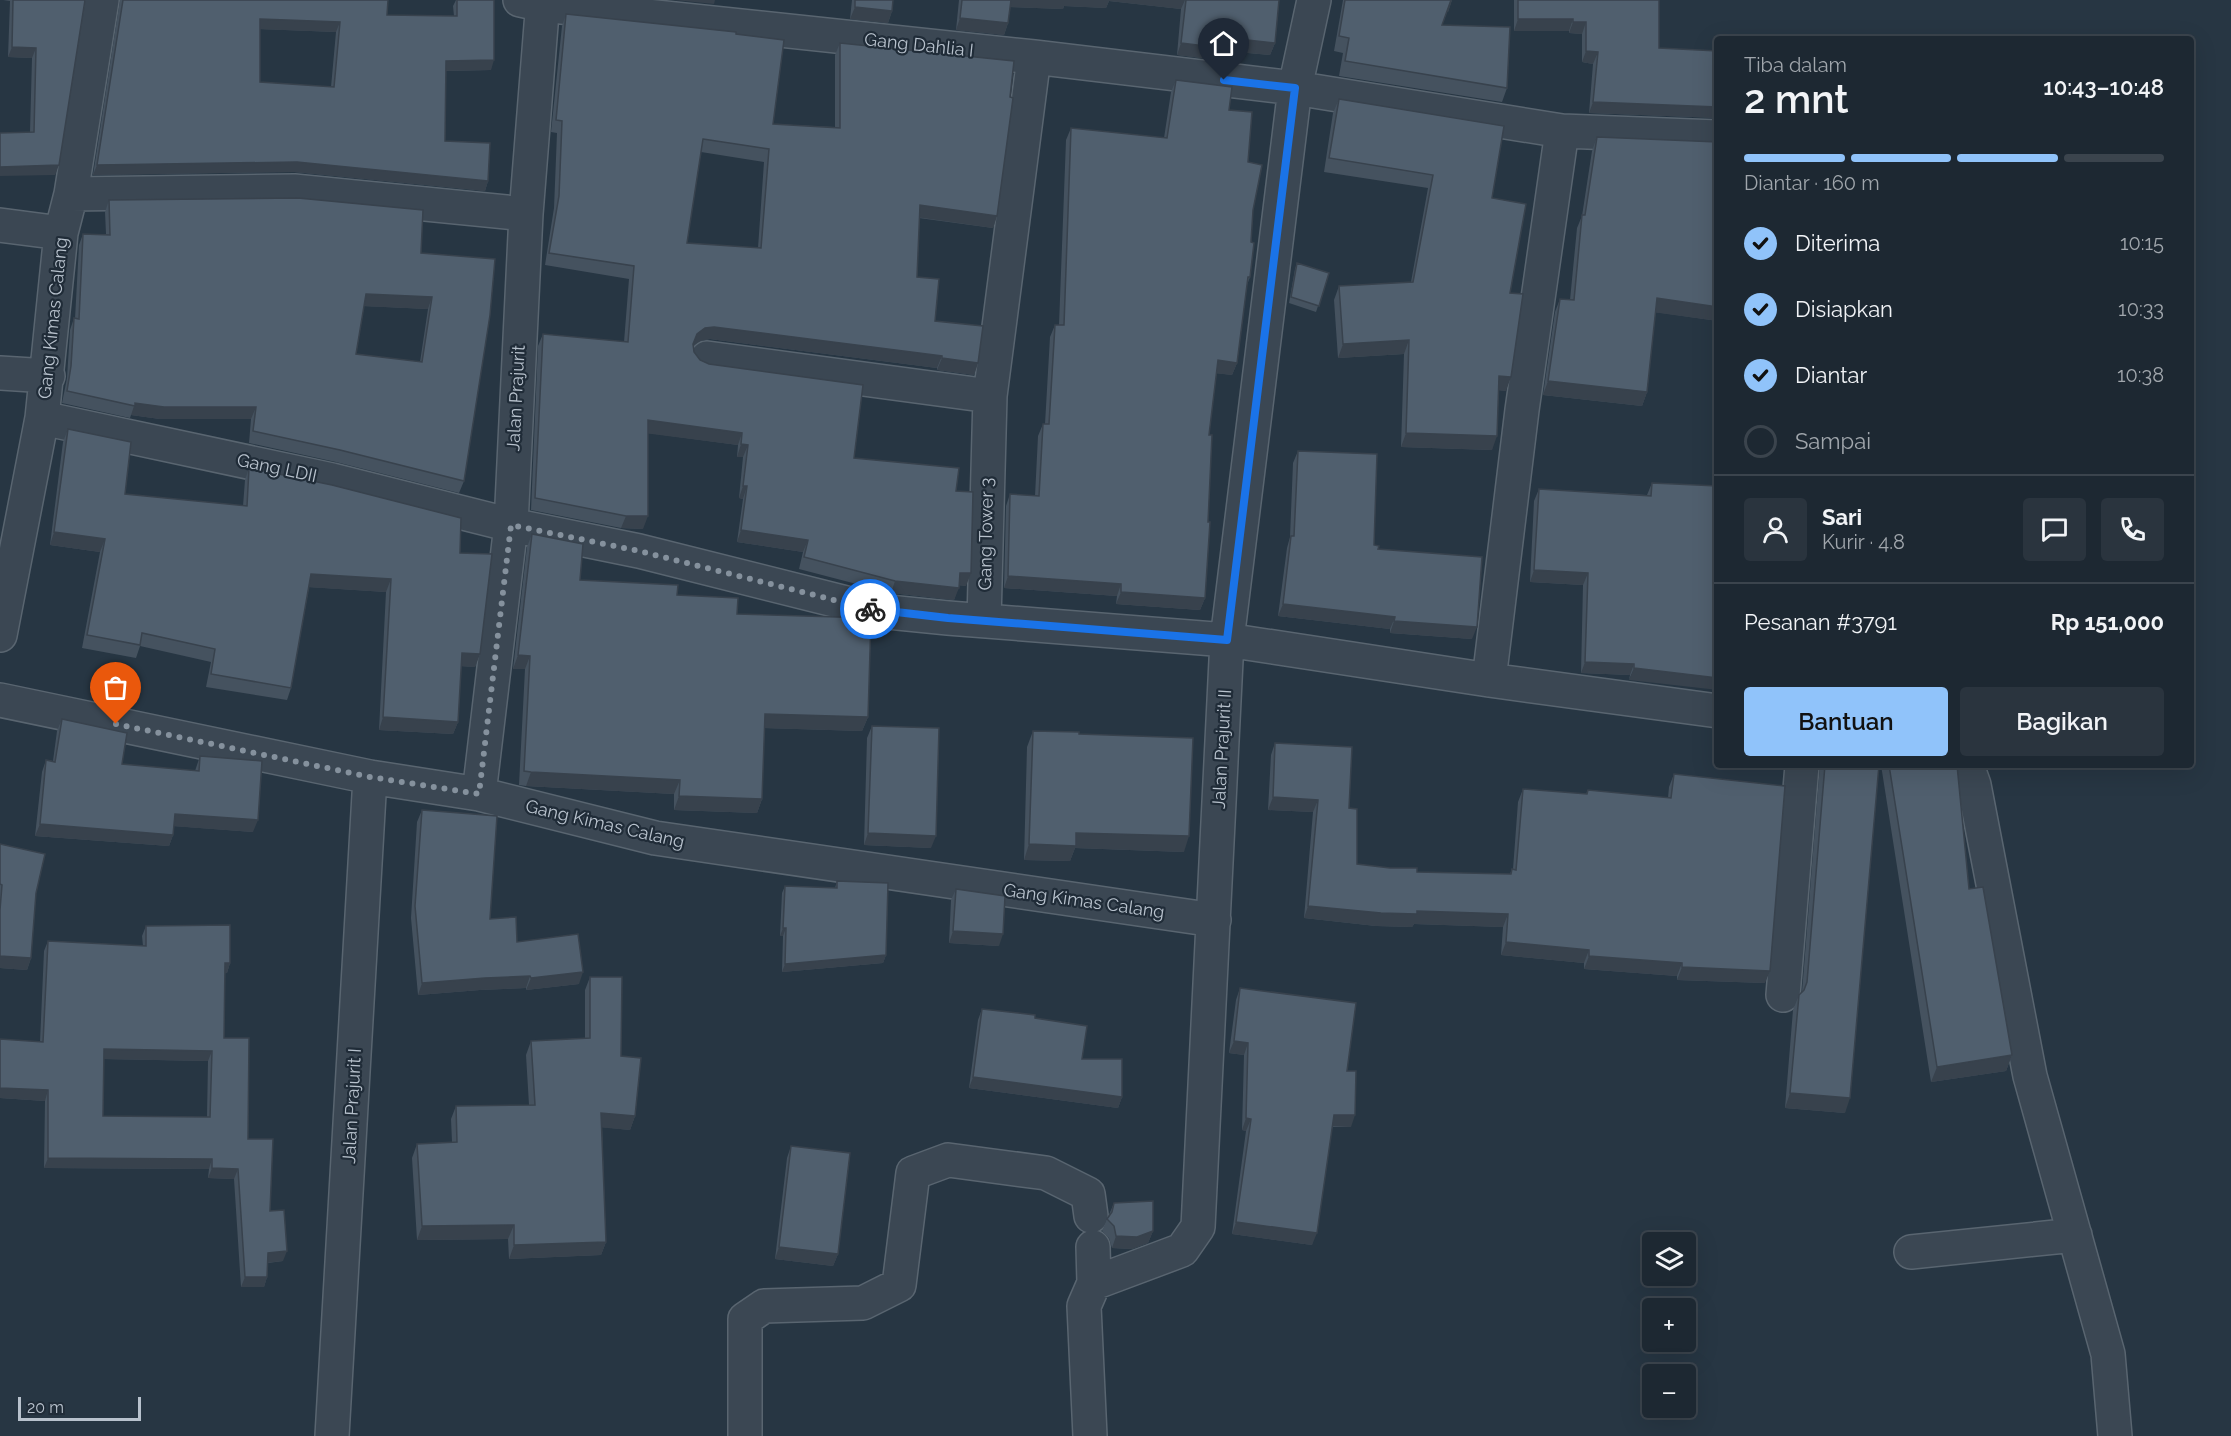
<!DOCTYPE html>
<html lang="id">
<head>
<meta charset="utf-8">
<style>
	body { margin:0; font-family:Raleway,sans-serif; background:#2a343e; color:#f1f3f6; height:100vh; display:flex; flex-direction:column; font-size:22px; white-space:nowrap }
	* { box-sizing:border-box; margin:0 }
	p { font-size:20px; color:#a0a6ac }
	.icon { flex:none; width:33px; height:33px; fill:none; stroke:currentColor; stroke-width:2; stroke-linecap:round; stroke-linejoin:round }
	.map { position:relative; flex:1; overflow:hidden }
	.drawer { position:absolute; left:1714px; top:36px; width:480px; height:732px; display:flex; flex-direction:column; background:#1d2832; border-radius:6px; box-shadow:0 6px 24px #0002,0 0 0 2px #3b444d }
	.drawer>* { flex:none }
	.buttons { position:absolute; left:1642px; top:1232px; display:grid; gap:12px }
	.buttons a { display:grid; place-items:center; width:54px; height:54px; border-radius:6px; background:#1d2832; box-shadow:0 6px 24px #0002,0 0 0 2px #3b444d; font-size:30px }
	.scale { position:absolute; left:18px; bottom:15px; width:123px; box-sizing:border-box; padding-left:6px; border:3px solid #b8c2cd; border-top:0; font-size:16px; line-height:21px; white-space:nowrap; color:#b8c2cd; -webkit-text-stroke:4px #202c38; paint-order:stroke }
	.pin { position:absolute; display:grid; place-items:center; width:51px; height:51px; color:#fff; margin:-62px -26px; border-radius:50% 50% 50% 0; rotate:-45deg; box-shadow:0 0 6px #0007 }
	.pin .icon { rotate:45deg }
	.courier { position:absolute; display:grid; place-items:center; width:60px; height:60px; margin:-30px; border:4px solid #1a73e8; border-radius:50%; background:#fff; color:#222; box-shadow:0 2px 8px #0007 }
	.headline em { font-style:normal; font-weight:600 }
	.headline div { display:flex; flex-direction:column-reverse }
	.headline { display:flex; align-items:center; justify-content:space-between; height:102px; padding:0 30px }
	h1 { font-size:39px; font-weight:600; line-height:45px }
	.bar { display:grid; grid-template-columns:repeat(4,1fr); gap:9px 6px; align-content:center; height:72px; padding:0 30px }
	.bar i { height:8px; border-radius:4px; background:#3b444d }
	.bar .current { background:#90c3fa }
	.bar p { grid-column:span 4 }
	.line { display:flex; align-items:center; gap:15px; padding:0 30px; border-top:2px solid #3b444d }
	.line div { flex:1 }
	.round { display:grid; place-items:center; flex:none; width:63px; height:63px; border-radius:6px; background:#2a343e }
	ol { padding:0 30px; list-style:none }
	li { display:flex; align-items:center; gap:18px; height:66px }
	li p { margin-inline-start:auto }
	li .icon { padding:6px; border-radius:50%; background:#90c3fa; color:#111; stroke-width:4 }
	li:last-child { color:#a0a6ac }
	li i { width:33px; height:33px; border:3px solid #3b444d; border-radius:50% }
	.primary-button { display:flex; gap:12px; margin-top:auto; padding:12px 30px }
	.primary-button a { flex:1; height:69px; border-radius:6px; background:#90c3fa; color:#111; font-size:24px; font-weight:600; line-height:69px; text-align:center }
	.primary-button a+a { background:#2a343e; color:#f1f3f6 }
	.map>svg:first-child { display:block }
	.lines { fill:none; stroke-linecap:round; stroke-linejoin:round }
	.street-casing { stroke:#596570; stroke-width:36 }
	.street { stroke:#3b4753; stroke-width:33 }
	.wall { fill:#45525f; fill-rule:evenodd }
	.shaded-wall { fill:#38424d }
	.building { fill:#505f6e; stroke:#38424d; stroke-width:1.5; fill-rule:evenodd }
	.done { stroke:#85919d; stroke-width:6; stroke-dasharray:0 10.8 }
	.route { stroke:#1a73e8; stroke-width:8 }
	.labels { text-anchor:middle; stroke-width:4.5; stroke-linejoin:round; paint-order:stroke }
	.street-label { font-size:18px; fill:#b8c2cd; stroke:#202c38 }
</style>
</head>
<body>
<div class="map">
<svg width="2231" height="1436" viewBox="0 0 2231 1436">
	<rect width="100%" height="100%" fill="#273643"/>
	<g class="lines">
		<defs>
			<path id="street" d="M520,0L543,5L1034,57L1295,88L1562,131L1718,137
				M71,194L294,191L526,214
				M0,225L61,233
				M707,358L990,396
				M0,373L48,376
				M42,418L332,480L511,525L639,551L878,611L948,618L1227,640L1489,680L1718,711
				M984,620L990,396L1034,57
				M0,635L42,418L61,233L71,194L102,0
				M1489,680L1522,410L1562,131
				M0,700L370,777L479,794L655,838L1214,920
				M1967,765L1974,785L2030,1076L2108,1354L2115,1436
				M479,794L511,525L526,214L543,0
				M1783,995L1802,765
				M1093,1247L1094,1283
				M1911,1252L2075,1235
				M332,1436L370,777
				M745,1436V1319L764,1306L863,1303L899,1285L913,1173L948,1160L1046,1173L1088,1194L1091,1216
				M1090,1436L1084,1306L1094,1283L1182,1250L1198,1227L1227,640L1295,88L1314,0"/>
		</defs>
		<use href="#street" class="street-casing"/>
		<use href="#street" class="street"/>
	</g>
	<path class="wall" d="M3,0H85L55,175L30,132L32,58L8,57L10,1Z
		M120,0H388L387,15L454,16L453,6L456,0H494L491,70L446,71L445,141L488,181L485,191L294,172L93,175ZM260,29L336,32L331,87L260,82Z
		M852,0H893L892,11L888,23L850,19Z
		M959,0H1279L1275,43L1270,55L1237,52L1233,62L1177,55L1181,9L1109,1L1106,8L1064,6L1063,9L1010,7L1008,23L1004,35L956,30Z
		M1343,0H1452L1448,12H1447L1442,25L1507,88L1502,102L1339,76L1343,53L1334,51Z
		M1514,0H1659V48L1718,51V118L1589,113L1593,64L1582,62V34L1569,33V31H1514Z
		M566,14L736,34L773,124L835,127V55L840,43L1010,97L997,216L993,228L919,218L917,277L935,321L978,363L974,375L937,370V368L710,339L700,341L693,346L694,352L700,360L854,458L956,491L966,586L959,585L954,600L891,593L799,569L803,552L737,542L743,499L739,498L743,457H737L738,445L648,433L643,529L621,528L531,510L538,346L543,334L624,342L629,279L545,265L554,208L557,133L551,132L562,26ZM701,152L764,162L758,248L687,243Z
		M1176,80L1229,110L1248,162L1253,210L1251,242L1250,277L1247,285L1237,363L1232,375L1216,373L1209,435L1205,598L1200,610L1116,604L1117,596L1004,588L1006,506L1010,494L1035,496L1038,436L1043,424H1045L1050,337L1055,325H1059L1066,140L1071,128L1164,138L1171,92Z
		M1339,99L1492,198L1510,293L1506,391L1499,390L1492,450L1401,447L1404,354L1338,358L1334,300L1339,286L1411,282L1428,188L1324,172L1333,113Z
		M1597,137L1718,321L1655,312L1647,392L1642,406L1543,395L1555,312L1560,299L1570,300L1577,228L1582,216L1592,151Z
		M109,200L421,253L495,259L464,481L459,493L336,462L249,443L251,419H160L131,415L130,418L62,403L67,378L70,330L74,318L75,319L79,245L83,234H106L105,212ZM364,306L428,309L420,362L356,354Z
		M1297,263L1329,273L1316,312L1289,303L1295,269Z
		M68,429L125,494L243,506L245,480L249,468L460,553L480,654L475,667L461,666L458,722L453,734L379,730L386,592L309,587L291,688L287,700L206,687L211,662L140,646L136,658L82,648L100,552L50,545L63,442Z
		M1298,451L1374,545L1472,639L1390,633V629L1278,616L1287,548L1290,537L1293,463Z
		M1652,483L1718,486L1629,680L1630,675L1581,673L1583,585L1530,582L1534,501L1539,489L1647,495Z
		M532,534L580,580L677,595L737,614L868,717L862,731L764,728L762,799L757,813L674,810V794L526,786L519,785L525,669H513L527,547Z
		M62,719L122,764L195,771L200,756L253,832L174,826L173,835L169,846L35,836L42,772L46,760L53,761L57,731Z
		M872,726L931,848L864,845L867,738Z
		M1033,731L1079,734L1184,852L1075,848L1070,861L1024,860L1027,747Z
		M1275,743L1349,808L1357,864L1417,872L1510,874L1512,869H1513L1518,802L1523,789L1586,794L1588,790L1668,798L1669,787L1674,774L1765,983L1677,980V976L1584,969V963L1501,955L1503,927L1414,924L1412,927L1376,926L1304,918L1313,812L1268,810L1271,755Z
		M1820,765H1879L1845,1113L1785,1108L1793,1010L1799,995L1802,992Z
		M1881,765H1957L1969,889L2012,1055L2006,1071L1931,1082Z
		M422,810L490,919L517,942L579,984L526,990V988L480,990L418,995L411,918L417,822Z
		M0,844L31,958L27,970L0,968Z
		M837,881L886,955L883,963L782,972L783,936H780L782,893L785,886L835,888Z
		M956,889L999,946L949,943L951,900Z
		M146,926L230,963L227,973H225L224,1038L248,1139L270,1211L283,1261L268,1263L267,1277L264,1287H241L234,1179L208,1178L209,1169L44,1168L45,1101L0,1098V1039L40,1042L44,951L48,941L143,946L142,936ZM104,1059L208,1061L207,1117L103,1116Z
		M590,977L621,1056L635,1116L630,1130L602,1127L606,1242L601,1255L509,1259L508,1239L417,1240L412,1158L417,1144L452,1142L451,1119L456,1106L529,1105L526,1055L531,1041L585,1038V990Z
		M1240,988L1347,1071L1351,1127H1332L1312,1245L1232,1234L1246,1131L1242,1130L1244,1055L1229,1053L1236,1000Z
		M982,1009L1035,1018L1082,1059L1122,1097L1118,1108L969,1088L978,1020Z
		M791,1146L838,1254L833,1266L775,1259L787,1158Z
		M1114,1203L1153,1231L1148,1243L1132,1249L1112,1248L1109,1238L1102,1231Z"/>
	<path class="shaded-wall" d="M674,0H715L714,4Z
		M1009,0H1185L1181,9L1109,1L1106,8L1064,6L1063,9L1007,7Z
		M1451,0H1452L1448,12H1446Z
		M855,7L892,11L888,23L850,19Z
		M960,18L1008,23L1004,35L956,30Z
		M260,19L340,22L336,32L256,29Z
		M1518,19H1573L1569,31H1514Z
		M1573,22H1586L1582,34L1569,33Z
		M1239,39L1275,43L1270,55L1237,52L1233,62L1177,55L1181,43Z
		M12,47L36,48L32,58L8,57Z
		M1586,51L1598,52L1593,64L1582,62Z
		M494,60L491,70L442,71L446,61Z
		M1593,102L1718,107V118L1589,113Z
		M297,162L488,181L485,191L294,172L93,175L97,165Z
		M59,165L55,175L0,176V167Z
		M920,205L997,216L993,228L916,217Z
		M366,294L432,297L428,309L361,306Z
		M1657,298L1718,307V321L1652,312Z
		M714,327L942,356L937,368L710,339L700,341L693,346L688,356L697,334L705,328Z
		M1409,340L1404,354L1338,358L1343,344Z
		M942,358L978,363L974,375L937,370Z
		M1218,360L1237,363L1232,375L1213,373Z
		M1499,376L1511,377L1506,391L1494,390Z
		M1548,381L1647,392L1642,406L1543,395Z
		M135,403L256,407L251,419H160L131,415Z
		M648,420L742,433L738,445L644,433Z
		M1406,433L1497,436L1492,450L1401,447Z
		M741,444L748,445L743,457H737Z
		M743,486H747L743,499L739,498Z
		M626,516H648L643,529L621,528Z
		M741,530L808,540L803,552L737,542Z
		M54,532L105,539L100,552L50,545Z
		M1534,570L1588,573L1583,585L1530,582Z
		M960,573H971L966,586L955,585Z
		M311,574L391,579L386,592L306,587Z
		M1008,576L1121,584L1117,596L1004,588Z
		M895,581L959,588L954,600L891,593Z
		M1121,592L1205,598L1200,610L1116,604Z
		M1283,604L1395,617L1390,629L1278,616Z
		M1394,621L1477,627L1472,639L1390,633Z
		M462,653L480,654L475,667L457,666Z
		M518,655L530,656L525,669H513Z
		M1585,662L1634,664L1630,675L1581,673Z
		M1634,668L1718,678V690L1629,680Z
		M765,714L868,717L862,731L760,728Z
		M383,717L458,722L453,734L379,730Z
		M531,772L680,780L674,794L526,786Z
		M679,796L762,799L757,813L674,810Z
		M1273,797L1318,800L1313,812L1268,810Z
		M175,814L258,820L253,832L171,826Z
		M40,824L173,835L169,846L35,836Z
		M868,833L936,836L931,848L864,845Z
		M1076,833L1189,836L1184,852L1075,848L1070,861L1024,860L1029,844Z
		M1308,906L1417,911L1508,914L1503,927L1414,924L1412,927L1376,926L1304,918Z
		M783,928H786L783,936H780Z
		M953,931L1003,934L999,946L949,943Z
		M1506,942L1589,950L1584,963L1501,955Z
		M886,955L883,963L782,972L785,964Z
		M0,956L31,958L27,970L0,968Z
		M1589,956L1682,963L1677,976L1584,969Z
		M225,963H230L227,973L222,974Z
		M1682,967L1770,971L1765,983L1677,980Z
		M583,972L579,984L526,990L531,978Z
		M530,976L526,988L480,990L418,995L422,983L485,978Z
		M1234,1041L1248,1043L1244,1055L1229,1053Z
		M104,1049L212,1051L208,1061L100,1059Z
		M2012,1055L2006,1071L1931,1082L1937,1067Z
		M973,1077L1122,1097L1118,1108L969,1088Z
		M0,1088L48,1090L45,1101L0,1098Z
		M1790,1093L1850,1098L1845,1113L1785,1108Z
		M601,1113L635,1116L630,1130L596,1127Z
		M1334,1115H1355L1351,1127L1330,1126Z
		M1246,1118L1251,1119L1246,1131L1242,1130Z
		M48,1158L212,1159L209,1169L44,1168Z
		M212,1168L238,1169L234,1179L208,1178Z
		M1236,1222L1317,1233L1312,1245L1232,1234Z
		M514,1225L508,1239L417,1240L422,1226Z
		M1153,1231L1148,1243L1132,1249L1112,1248L1116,1236Z
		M606,1242L601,1255L509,1259L514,1245Z
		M779,1247L838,1254L833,1266L775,1259Z
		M287,1251L283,1261L265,1263L268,1253Z
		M245,1277H267L264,1287H241Z"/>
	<path class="building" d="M13,0H85L59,165L0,167V133L34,132L36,48L12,47Z
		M123,0H388L387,15L457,16V0H494V60L446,61L445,141L490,143L488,181L297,162L97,165ZM260,19L340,22L334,87L260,82Z
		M855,0H893L892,11L855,7Z
		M962,0H1011L1008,23L960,18Z
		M1186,0H1279L1275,43L1239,39L1238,50L1181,43Z
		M1345,0H1451L1442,25L1510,27L1507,88L1345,61L1349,38L1339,36Z
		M1518,0H1659V48L1718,51V107L1593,102L1598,52L1586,51V22H1573V19H1518Z
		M566,14L736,32V34L784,40L773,124L840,128V43L1014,61L1010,97L1013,98L997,216L920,205L917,277L939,279L935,321L983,326L978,363L942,358V356L714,327L705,328L697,334L693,344L694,352L700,360L709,364L863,385L854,458L959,468L956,491L973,492L971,573H960L959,588L895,581L804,557L808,540L741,530L747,486H743L748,445L741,444L742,433L648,420V516H626L535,498L543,334L628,342L634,266L549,253L559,196L562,121L556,120ZM703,139L769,149L761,248L687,243Z
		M1176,80L1232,87L1229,110L1252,112L1248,162L1262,165L1253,210L1251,242L1254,243L1250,277H1248L1237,363L1218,360L1209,435H1212L1208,522H1210L1205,598L1121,592V584L1008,576L1010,494L1039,496L1043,424H1049L1055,325H1064L1071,128L1167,138Z
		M1339,99L1504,126L1492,198L1526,204L1510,293L1523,294L1511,377L1499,376L1497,436L1406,433L1409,340L1343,344L1339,286L1413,282L1433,175L1329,158Z
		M1597,137L1718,142V307L1657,298L1647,392L1548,381L1560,299L1574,300L1582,215H1585Z
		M298,198L423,210L421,253L495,259L490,315L464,481L340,450L253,431L256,407H164L135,403V406L67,391L71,366L74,318L79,319L83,234L110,235L109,200ZM366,294L432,297L422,362L356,354Z
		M1297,263L1329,273L1319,306L1291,297Z
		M68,429L131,442L125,494L247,506L249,468L332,485L461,518L460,553L492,554L480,654L462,653L458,722L383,717L391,579L311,574L291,688L211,674L215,649L142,633L140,645L87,635L105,539L54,532Z
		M1298,451L1377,454L1374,545L1379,546L1378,549L1482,557L1477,627L1394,621L1395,617L1283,604L1291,536H1294Z
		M1652,483L1718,486V678L1634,668V664L1585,662L1588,573L1534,570L1539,489L1651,496Z
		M532,534L583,544L580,580L678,585L677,595L738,598L737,614L871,618L868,717L765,714L762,799L679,796L680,780L531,772L524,771L530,656L518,655Z
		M62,719L127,733L122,764L199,771L200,756L262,761L258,820L175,814L173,835L40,824L46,760L55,762Z
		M872,726L939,728L936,836L868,833Z
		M1033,731L1079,732V734L1193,738L1189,836L1076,833V846L1029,844Z
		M1275,743L1352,747L1349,808L1357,809V864L1390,868H1417V872L1511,874L1512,869L1516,870L1523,789L1587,794L1588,790L1671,798L1674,774L1785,786L1770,971L1682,967V963L1589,956V950L1506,942L1508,914L1417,911V914L1381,913L1308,906L1318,800L1273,797Z
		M1825,765H1879L1850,1098L1790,1093L1799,995L1804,990L1807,982Z
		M1889,765H1957L1969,889L1983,887L2012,1055L1937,1067Z
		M422,810L497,816L490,919L516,917L517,942L578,934L583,972L531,978L530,976L485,978L422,983L415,906Z
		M0,844L45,854L36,893L31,958L0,956V910L2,885L0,884Z
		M837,881L888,883L886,955L785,964L786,928H783L785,886L837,888Z
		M956,889L1005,896L1003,934L953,931Z
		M230,925V963H225L224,1038H249L248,1139H273L270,1211L284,1210L287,1251L268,1253L267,1277H245L238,1169L212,1168V1159L48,1158V1090L0,1088V1039L43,1042L48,941L146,946V926ZM104,1049L212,1051L210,1117L103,1116Z
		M590,977H622L621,1056L641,1058L635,1116L601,1113L606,1242L514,1245V1225L422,1226L417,1144L457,1142L456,1106L535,1105L531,1041L590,1038Z
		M1240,988L1356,1003L1347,1071H1356L1355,1115H1334L1317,1233L1236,1222L1251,1119L1246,1118L1248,1043L1234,1041Z
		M982,1009L1035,1015V1018L1087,1026L1082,1059H1122V1097L973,1077Z
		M791,1146L850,1153L838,1254L779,1247Z
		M1153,1201V1231L1137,1237L1116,1236L1114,1226L1107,1219L1112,1212L1114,1203Z"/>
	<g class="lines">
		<path class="done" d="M116,724L370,777L479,794L511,525L639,551L870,609"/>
		<path class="route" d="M870,609L948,618L1227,640L1295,88L1224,80"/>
	</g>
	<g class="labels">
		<g class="street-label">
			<text transform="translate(919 45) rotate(6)" y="6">Gang Dahlia I</text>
			<text transform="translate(53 318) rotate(-84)" y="6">Gang Kimas Calang</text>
			<text transform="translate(516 398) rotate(-87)" y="6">Jalan Prajurit</text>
			<text transform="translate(277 468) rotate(12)" y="6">Gang LDII</text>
			<text transform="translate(986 534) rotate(-89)" y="6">Gang Tower 3</text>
			<text transform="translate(1222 749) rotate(-87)" y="6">Jalan Prajurit II</text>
			<text transform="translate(605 824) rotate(13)" y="6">Gang Kimas Calang</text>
			<text transform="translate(1084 901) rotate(8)" y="6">Gang Kimas Calang</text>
			<text transform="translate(352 1106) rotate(-87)" y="6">Jalan Prajurit I</text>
		</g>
	</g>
</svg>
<div class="buttons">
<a><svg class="icon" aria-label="layers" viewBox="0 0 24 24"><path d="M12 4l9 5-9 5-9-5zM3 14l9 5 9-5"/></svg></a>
<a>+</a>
<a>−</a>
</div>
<div class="scale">20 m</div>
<div class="pin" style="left:116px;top:724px;background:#ea580c"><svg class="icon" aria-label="bag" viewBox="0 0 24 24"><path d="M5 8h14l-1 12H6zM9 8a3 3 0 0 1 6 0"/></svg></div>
<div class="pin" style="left:1224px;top:80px;background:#1f2937"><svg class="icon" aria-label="home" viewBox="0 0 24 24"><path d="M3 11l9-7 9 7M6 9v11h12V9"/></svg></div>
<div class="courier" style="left:870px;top:609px"><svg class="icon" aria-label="bike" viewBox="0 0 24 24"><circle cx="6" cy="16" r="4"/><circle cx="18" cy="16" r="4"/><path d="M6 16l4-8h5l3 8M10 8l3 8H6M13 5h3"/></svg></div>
<section class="drawer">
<div class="headline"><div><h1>2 mnt</h1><p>Tiba dalam</p></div><em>10:43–10:48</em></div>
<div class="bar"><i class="current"></i><i class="current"></i><i class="current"></i><i></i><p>Diantar · 160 m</p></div>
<ol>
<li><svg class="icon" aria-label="check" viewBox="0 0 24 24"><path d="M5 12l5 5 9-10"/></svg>Diterima<p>10:15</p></li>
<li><svg class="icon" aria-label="check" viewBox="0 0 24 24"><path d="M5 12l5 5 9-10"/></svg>Disiapkan<p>10:33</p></li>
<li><svg class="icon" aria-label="check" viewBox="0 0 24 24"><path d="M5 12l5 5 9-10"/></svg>Diantar<p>10:38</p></li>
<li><i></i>Sampai</li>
</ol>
<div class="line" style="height:108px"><a class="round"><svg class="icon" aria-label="person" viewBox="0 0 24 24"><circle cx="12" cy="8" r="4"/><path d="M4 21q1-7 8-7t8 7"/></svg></a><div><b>Sari</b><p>Kurir · 4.8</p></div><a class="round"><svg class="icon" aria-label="chat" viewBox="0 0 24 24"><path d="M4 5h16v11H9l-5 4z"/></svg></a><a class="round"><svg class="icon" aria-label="phone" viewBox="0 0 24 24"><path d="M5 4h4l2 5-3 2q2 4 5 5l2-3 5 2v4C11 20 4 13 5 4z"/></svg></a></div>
<div class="line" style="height:78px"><div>Pesanan #3791</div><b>Rp 151,000</b></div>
<div class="primary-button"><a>Bantuan</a><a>Bagikan</a></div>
</section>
</div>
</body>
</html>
